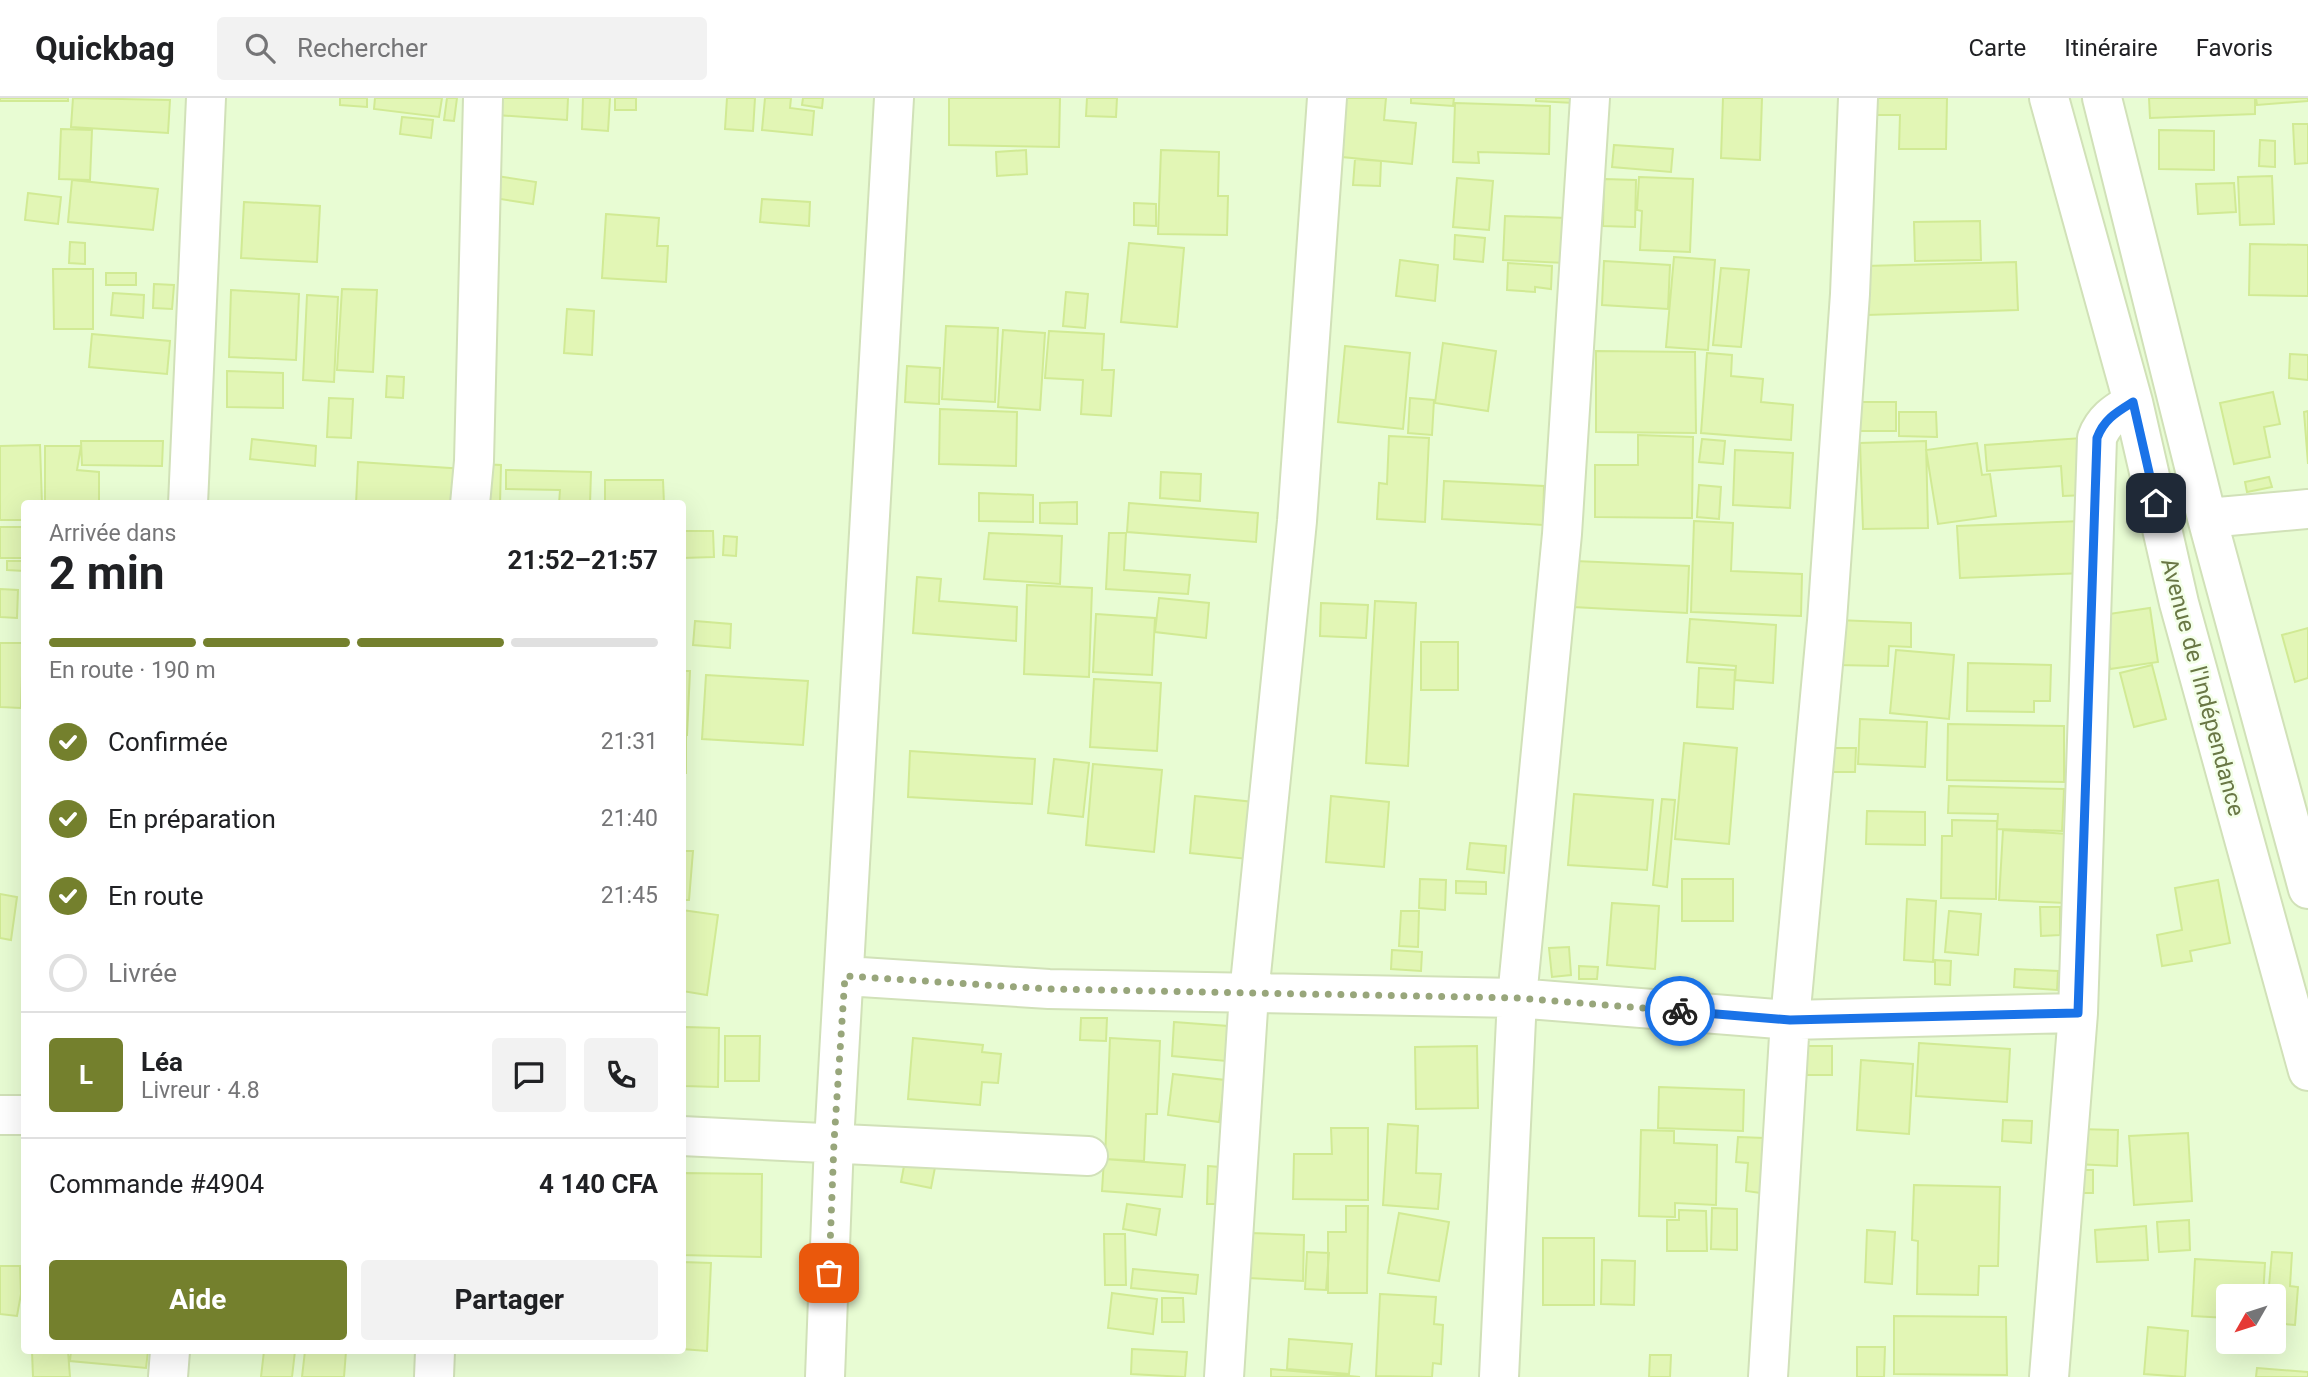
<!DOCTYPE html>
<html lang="fr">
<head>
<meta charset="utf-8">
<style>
	body { margin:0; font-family:Roboto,sans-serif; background:#f2f2f2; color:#202124; height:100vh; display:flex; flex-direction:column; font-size:26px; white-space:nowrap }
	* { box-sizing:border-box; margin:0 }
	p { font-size:23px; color:#757577 }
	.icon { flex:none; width:38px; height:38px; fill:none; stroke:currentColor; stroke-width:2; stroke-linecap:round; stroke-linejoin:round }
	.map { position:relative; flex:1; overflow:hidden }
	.details { position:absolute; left:21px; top:402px; width:665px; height:854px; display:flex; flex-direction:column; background:#fff; border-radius:7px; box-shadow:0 7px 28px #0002 }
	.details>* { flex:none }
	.needle { width:46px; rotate:231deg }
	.buttons { position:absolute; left:2216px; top:1186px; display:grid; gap:14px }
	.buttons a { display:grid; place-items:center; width:70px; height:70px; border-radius:7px; background:#fff; box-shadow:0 7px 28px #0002; font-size:35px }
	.pin { position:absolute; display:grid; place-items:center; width:60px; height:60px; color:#fff; margin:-30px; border-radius:14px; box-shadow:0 4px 10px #0006 }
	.courier { position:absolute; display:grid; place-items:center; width:70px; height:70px; margin:-35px; border:5px solid #1a73e8; border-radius:50%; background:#fff; color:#222; box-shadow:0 2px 9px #0007 }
	.overview em { font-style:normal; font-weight:700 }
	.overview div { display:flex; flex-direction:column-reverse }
	.overview { display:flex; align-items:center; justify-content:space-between; height:119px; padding:0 28px }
	h1 { font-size:46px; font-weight:700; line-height:52px }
	.bar { display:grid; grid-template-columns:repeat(4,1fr); gap:10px 7px; align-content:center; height:84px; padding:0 28px }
	.bar i { height:9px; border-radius:5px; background:#e0e0e0 }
	.bar .selected { background:#74802d }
	.bar p { grid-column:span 4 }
	.line { display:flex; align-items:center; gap:18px; padding:0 28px; border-top:2px solid #e0e0e0 }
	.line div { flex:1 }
	.round { display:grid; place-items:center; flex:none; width:74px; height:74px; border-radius:7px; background:#f2f2f2 }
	ol { padding:0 28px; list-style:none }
	li { display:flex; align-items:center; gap:21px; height:77px }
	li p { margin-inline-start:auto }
	li .icon { padding:7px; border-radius:50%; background:#74802d; color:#fff; stroke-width:4 }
	li:last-child { color:#757577 }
	li i { width:38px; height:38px; border:4px solid #e0e0e0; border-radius:50% }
	.cta { display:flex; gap:14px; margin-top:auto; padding:14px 28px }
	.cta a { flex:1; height:80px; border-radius:7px; background:#74802d; color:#fff; font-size:28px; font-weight:700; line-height:80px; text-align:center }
	.cta a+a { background:#f2f2f2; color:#202124 }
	header { display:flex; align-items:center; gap:42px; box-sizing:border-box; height:98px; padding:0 35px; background:#fff; border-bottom:2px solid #e0e0e0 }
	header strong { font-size:33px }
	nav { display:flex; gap:38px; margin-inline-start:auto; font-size:24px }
	.search { width:490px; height:63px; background:#f2f2f2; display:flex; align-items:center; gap:18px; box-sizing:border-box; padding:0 24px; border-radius:7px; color:#757577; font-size:26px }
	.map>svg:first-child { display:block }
	.residential { fill:#e8fcd3; fill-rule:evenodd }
	.building { fill:#e2f6b5; stroke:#d1ea94; stroke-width:2 }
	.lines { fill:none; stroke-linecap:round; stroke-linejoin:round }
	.minor-casing { stroke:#d1e1b8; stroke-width:42 }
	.minor { stroke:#fff; stroke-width:38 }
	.done { stroke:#98a67b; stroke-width:7; stroke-dasharray:0 12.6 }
	.route { stroke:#1a73e8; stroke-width:9 }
	.labels { text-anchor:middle; stroke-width:5; stroke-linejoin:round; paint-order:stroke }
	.street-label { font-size:23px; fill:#697745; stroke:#f3ffe8 }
</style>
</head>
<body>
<header>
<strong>Quickbag</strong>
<div class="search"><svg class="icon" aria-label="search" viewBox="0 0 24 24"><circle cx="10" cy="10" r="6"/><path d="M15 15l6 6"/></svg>Rechercher</div>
<nav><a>Carte</a><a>Itinéraire</a><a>Favoris</a></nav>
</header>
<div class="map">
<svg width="2308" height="1279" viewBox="0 0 2308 1279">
	<rect width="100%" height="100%" fill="#eefee0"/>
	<path class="residential" d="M0,0H2308V1279H0ZM24,406H682V1253H24ZM2228,1199H2273V1244H2228Z"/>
	<path class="building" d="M0,0H68V3H0Z
		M73,0L170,2L168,35L71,29Z
		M340,0H367V9L340,7Z
		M375,0H442L439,19L374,11Z
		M447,0H457L454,23L444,22Z
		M497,0H568L567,22L496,17Z
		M583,0H610L608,33L582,31Z
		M615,0H636V12H615Z
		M727,0H755L753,33L725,31Z
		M765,0H791L790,10L814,13L812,37L762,32Z
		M803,0H823L822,10L802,7Z
		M949,0H1060L1059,49L949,47Z
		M1087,0H1117L1116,19L1086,18Z
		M1338,0H1386L1384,22L1416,25L1412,66L1332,58Z
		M1411,0H1454L1453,8L1411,5Z
		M1536,0H1574V5L1536,3Z
		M1723,0H1762L1760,62L1721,60Z
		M1877,0H1947L1946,51H1899L1900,17H1877Z
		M2149,0H2255V16L2150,20Z
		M2256,0H2308V3L2257,7Z
		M1455,5L1550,8L1549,56L1478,54L1479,65L1453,64Z
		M402,19L433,22L431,40L400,36Z
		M2293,26H2308V65L2295,66Z
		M61,31L92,32L90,82L59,81Z
		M2159,32L2214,33V72L2159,71Z
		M2260,42L2275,43V69L2259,68Z
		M1614,47L1673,51L1671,74L1612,69Z
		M1026,52L1027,76L997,78L996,54Z
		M1161,52L1219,54L1218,98H1228L1227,137L1158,136Z
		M1355,61L1381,63L1380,88L1353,87Z
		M497,78L536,84L533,106L494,100Z
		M2272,78L2274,126L2240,127L2238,79Z
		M1639,79L1693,81L1690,154L1640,152L1642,113L1637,112Z
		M1457,80L1493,83L1489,132L1453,129Z
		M1604,81L1636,82L1635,129L1603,128Z
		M72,82L158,91L153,132L68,124Z
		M2234,85L2236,114L2198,116L2196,86Z
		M28,95L61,99L58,126L25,122Z
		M762,101L810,104L809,128L760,124Z
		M244,104L320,108L317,164L241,160Z
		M1134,105L1156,106V128L1134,127Z
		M606,116L659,120L657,148H668L666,184L602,180Z
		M1505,118L1567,120L1565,165L1503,162Z
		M1980,123L1981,162L1915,163L1914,124Z
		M1455,137L1485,140L1483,164L1454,161Z
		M70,144L85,145V166L69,165Z
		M1129,145L1184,150L1177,229L1121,224Z
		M2250,146L2308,147V198L2249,197Z
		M1674,159L1715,162L1708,252L1666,249Z
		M1400,162L1438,167L1435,203L1396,198Z
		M1604,163L1670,167L1668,211L1602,207Z
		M2016,164L2018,212L1867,217L1865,168Z
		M1508,165L1552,168L1551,191L1535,189V194L1507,192Z
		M1721,170L1749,172L1741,249L1713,247Z
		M53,171H93V231H54Z
		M106,175H136V187H106Z
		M154,186L174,187L172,211L153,210Z
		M342,191L377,192L373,274L337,272Z
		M231,192L299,196L296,262L229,259Z
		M1066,194L1088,196L1085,230L1063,228Z
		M113,195L144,197L143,220L111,217Z
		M307,197L338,199L334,284L303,282Z
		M567,211L594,213L592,257L564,255Z
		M946,228L998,230L995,304L942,301Z
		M1003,232L1045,235L1040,312L998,309Z
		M1049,233L1104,236L1102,272H1114L1111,318L1081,316L1083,282L1045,280Z
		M92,236L170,243L167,276L89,269Z
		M1443,245L1496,253L1488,313L1435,305Z
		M1345,248L1410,255L1403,331L1338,324Z
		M1596,253L1695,254L1696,335L1596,334Z
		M1707,255L1732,257L1731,278L1763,281L1761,304L1793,307L1791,342L1701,335Z
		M2290,256L2308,257V282L2289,280Z
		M907,268L940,270L939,306L905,304Z
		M227,273L283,275V310L227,309Z
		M387,278L404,279L403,300L386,299Z
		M2273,294L2280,326L2264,329L2270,359L2234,366L2220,305Z
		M329,300L353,301L351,340L327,339Z
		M1410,300L1434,302L1432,337L1408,335Z
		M1857,304H1896V333H1857Z
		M940,311L1017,314L1016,368L939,366Z
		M2308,313V366L2304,314Z
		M1899,314H1936L1937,339L1899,338Z
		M1638,337L1693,339L1692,420L1595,419V367H1638Z
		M1389,338L1429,340L1425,424L1377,421L1379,385L1387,386Z
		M2082,340L2086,397L2063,398L2061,368L1987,373L1985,347Z
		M252,341L316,348L315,368L250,361Z
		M1702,341L1725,343L1723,366L1699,364Z
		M81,343H163L162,368L82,367Z
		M1926,343L1928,430L1863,431L1860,345Z
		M1977,345L1982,377L1990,376L1996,418L1938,426L1926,352Z
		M40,347L42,406H24V422H0V348Z
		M45,348H81L77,372L99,374V406H45Z
		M1735,352L1793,355L1790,410L1733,407Z
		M358,364L465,371L463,406H356Z
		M478,366L501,367L500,406H476Z
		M506,372L591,374L590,406H559L560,392L506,391Z
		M1161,374L1201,376L1200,403L1160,400Z
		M2269,379L2272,389L2247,394L2245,384Z
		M605,382H663L664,406H605Z
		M1444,383L1544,388L1543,427L1442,421Z
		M1699,387L1721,389L1719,421L1697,419Z
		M979,395L1033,397V424L979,423Z
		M1077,404V426L1040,425V405Z
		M1129,405L1258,415L1256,444L1127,434Z
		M1694,423L1733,425L1731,473L1802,476L1801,518L1691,514Z
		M2081,423L2085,475L1960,480L1957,428Z
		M0,429H24V460H0Z
		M682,433H713L714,459L682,460Z
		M989,435L1062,438L1060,486L984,481Z
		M1109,435H1126L1124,472L1190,477L1188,496L1106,491Z
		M724,438L737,439L736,458L723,457Z
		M7,463H24V473L7,472Z
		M1575,463L1689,468L1687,515L1573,509Z
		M917,479L941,481L939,503L1017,509L1016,543L913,535Z
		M22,480H24V543H22Z
		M1027,487L1092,490L1089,579L1024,576Z
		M0,491L18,492L17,520L0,519Z
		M1159,500L1209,505L1206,540L1155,534Z
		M1375,503L1416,505L1408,668L1366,665Z
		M1321,505L1368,507L1366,540L1320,538Z
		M2150,510L2158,564L2110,571L2102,517Z
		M1096,516L1155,520L1152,577L1093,574Z
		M1690,521L1776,527L1773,585L1735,582L1736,568L1687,564Z
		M1837,522L1911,525V549L1889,548L1888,568L1836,567Z
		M695,523L731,526L730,550L693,547Z
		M2308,530V580L2295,584L2282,537Z
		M1421,544H1458V592H1421Z
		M0,545H23L21,610L0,609Z
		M1896,552L1954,557L1949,621L1890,615Z
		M1968,565L2051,567L2050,603H2034V614L1967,613Z
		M2152,567L2166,621L2134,629L2120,575Z
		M1699,570L1735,572L1733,611L1697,609Z
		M682,573H690L687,637H682Z
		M706,577L808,583L803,647L702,641Z
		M1094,581L1161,585L1157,653L1090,649Z
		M1860,621L1927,624L1925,669L1858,666Z
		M1948,626L2064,628V684L1947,682Z
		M682,638H686V675H682Z
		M1684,645L1737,650L1729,746L1675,741Z
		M1832,650H1856L1855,674H1831Z
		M910,653L1035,661L1032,706L908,699Z
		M1054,661L1089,665L1083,719L1048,715Z
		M1093,666L1162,672L1154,754L1086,747Z
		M1949,688L2064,691L2062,733L1997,731L1998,716L1948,715Z
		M1574,696L1653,702L1647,772L1568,767Z
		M1195,698L1254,704L1248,761L1190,755Z
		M1331,698L1389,704L1384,769L1326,764Z
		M1662,701L1675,702L1667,789L1653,787Z
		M1867,713L1925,714V747L1866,746Z
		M1952,722L1997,723L1996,801L1941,800L1942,738H1952Z
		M2003,732L2069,736L2066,805L1999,802Z
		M1470,745L1506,748L1504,775L1467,771Z
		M682,753H693L689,802H682Z
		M1420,781L1446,782L1445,812L1419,810Z
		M1682,781H1733V823H1682Z
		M2218,782L2230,845L2190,853L2192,863L2162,868L2157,837L2182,832L2175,790Z
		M1456,783L1486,784V796L1456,795Z
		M0,796L17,799L11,842L0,840Z
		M1907,801L1936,803L1933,864L1904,862Z
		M1612,805L1659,808L1655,871L1607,867Z
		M2040,809H2060V837L2041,838Z
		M682,812L718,817L707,897L682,893Z
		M1401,813H1419L1418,849L1399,848Z
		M1949,813L1981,816L1978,857L1945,854Z
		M1569,849L1571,877L1552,879L1549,850Z
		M1392,852L1422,854L1421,873L1391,871Z
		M1935,862L1951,863L1950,887L1935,886Z
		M1579,868L1598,869L1597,881H1579Z
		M2015,871L2058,873L2057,892L2014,889Z
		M1081,920H1107L1106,943L1080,942Z
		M1174,924L1228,928L1226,963L1172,958Z
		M685,929L719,930L718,989L684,988Z
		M725,938H760L759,983H725Z
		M913,940L983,947L982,954L1001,956L998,985L982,984L980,1007L908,1001Z
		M1110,940L1160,943L1157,1016H1146L1144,1063L1105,1061Z
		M1919,945L2010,951L2007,1004L1916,998Z
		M1477,948L1478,1010L1416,1011L1415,949Z
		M1807,948H1832V977H1807Z
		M1861,962L1913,966L1909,1036L1857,1032Z
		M1173,976L1225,982L1219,1024L1168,1017Z
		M1659,989L1744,992L1743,1033L1658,1030Z
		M2003,1022L2032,1023L2031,1045L2002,1043Z
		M1388,1026L1418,1028L1416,1075L1441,1076L1438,1111L1383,1107Z
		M1331,1030H1368V1102L1293,1101L1294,1056H1332Z
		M2076,1031L2118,1032L2117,1068L2075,1066Z
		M1641,1032L1674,1033V1045L1717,1047L1716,1107L1675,1105V1119L1639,1118Z
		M2188,1035L2192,1103L2134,1107L2129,1038Z
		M1738,1039L1764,1040L1761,1095L1746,1093L1748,1065L1736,1064Z
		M907,1052L937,1059L931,1090L901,1084Z
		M1104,1061L1185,1067L1182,1099L1102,1093Z
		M1208,1068L1220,1069V1106H1207Z
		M2075,1072H2093V1095H2075Z
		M682,1075L762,1076L761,1159L682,1157Z
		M1914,1087L2000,1089L1998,1168H1979L1978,1197L1917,1196L1918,1143L1912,1142Z
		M1127,1106L1160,1111L1156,1137L1123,1131Z
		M1346,1108H1368L1367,1195H1328V1134H1346Z
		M1712,1110L1737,1111V1152L1711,1151Z
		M1679,1112L1706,1113L1707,1153H1667V1122H1679Z
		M1399,1115L1449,1124L1439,1183L1388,1175Z
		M2189,1122L2190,1152L2159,1154L2157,1124Z
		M2146,1128L2148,1162L2097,1164L2095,1132Z
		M1867,1132L1895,1134L1892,1186L1865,1184Z
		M1250,1135L1304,1137L1303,1183L1248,1180Z
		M1104,1136H1125L1126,1187H1105Z
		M1543,1140H1594V1207H1543Z
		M1307,1154L1329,1155L1326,1192L1305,1191Z
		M2272,1154L2292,1155L2290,1188L2298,1189L2295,1227L2273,1225V1199H2268Z
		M2195,1161L2265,1165L2263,1199H2228V1220L2192,1218Z
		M1602,1162L1635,1163L1634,1207L1601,1206Z
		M682,1164L711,1165L707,1253L682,1251Z
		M0,1168H20L21,1196L17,1218L0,1216Z
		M1133,1171L1198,1177L1196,1196L1131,1190Z
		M1112,1195L1157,1201L1153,1236L1108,1230Z
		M1380,1196L1436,1199L1434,1226L1443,1227L1441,1266L1433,1265L1432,1279L1376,1278Z
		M1162,1200H1183L1184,1224H1162Z
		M1894,1218L2006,1219L2007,1277L1894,1276Z
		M2148,1229L2188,1233L2185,1279L2144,1276Z
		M1289,1241L1352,1246L1349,1276L1287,1271Z
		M1857,1249H1885L1884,1279H1857Z
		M1132,1251L1187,1254L1185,1279L1131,1276Z
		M32,1253H68L70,1279H33Z
		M71,1253H148L146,1270L70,1263Z
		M264,1253H295L292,1279H261Z
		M305,1253H346L344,1279H302Z
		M1650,1257H1671L1670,1279H1649Z
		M2257,1270L2308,1274V1279H2256Z
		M1271,1271L1360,1279H1271Z"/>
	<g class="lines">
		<defs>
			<path id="minor" d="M2049,0L2133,304L2179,505L2308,973
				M2102,0L2207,420L2308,791
				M188,406L206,0
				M470,406L474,363L483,0
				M2207,420L2308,411
				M845,878L1049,891L1517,900L1790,922L2078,915
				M0,1017H24
				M682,1038L1088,1058
				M168,1279L170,1253
				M434,1279L435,1253
				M825,1279L834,1044L894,0
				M1224,1279L1249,896L1297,423L1327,0
				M1499,1279L1517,900L1562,436L1590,0
				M1768,1279L1790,922L1827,523L1850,196L1858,0
				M2049,1279L2078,915L2097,340C2104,321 2117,314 2133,304"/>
		</defs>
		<use href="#minor" class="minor-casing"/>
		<use href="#minor" class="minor"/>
	</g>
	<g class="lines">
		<path class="done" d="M829,1175L834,1044L845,878L1049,891L1517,900L1680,913"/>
		<path class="route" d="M1680,913L1790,922L2078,915L2097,340C2104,321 2117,314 2133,304L2156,405"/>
	</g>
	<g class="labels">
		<g class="street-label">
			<text transform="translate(2203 589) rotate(75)" y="8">Avenue de l'Indépendance</text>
		</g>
	</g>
</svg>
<div class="buttons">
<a><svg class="needle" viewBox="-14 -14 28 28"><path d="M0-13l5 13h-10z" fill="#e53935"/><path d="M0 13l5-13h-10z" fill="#757577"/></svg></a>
</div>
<div class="pin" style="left:829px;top:1175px;background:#ea580c"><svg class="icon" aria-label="bag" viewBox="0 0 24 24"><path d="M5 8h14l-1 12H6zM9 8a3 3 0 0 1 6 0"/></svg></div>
<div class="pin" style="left:2156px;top:405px;background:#1f2937"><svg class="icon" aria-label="home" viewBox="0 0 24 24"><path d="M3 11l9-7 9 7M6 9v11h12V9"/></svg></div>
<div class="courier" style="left:1680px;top:913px"><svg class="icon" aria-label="bike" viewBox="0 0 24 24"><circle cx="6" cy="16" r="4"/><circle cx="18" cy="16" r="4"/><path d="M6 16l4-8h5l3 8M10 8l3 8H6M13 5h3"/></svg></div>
<section class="details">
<div class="overview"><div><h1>2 min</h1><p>Arrivée dans</p></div><em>21:52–21:57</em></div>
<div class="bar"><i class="selected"></i><i class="selected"></i><i class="selected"></i><i></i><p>En route · 190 m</p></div>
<ol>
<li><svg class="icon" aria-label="check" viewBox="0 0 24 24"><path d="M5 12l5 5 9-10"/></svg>Confirmée<p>21:31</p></li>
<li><svg class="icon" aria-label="check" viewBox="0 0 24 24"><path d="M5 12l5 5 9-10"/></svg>En préparation<p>21:40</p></li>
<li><svg class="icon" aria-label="check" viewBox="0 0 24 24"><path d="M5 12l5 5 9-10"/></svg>En route<p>21:45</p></li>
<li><i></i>Livrée</li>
</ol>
<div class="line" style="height:126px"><b class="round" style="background:#74802d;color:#fff">L</b><div><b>Léa</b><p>Livreur · 4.8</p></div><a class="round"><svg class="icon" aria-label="chat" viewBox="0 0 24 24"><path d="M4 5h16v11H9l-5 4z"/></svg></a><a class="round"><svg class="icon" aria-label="phone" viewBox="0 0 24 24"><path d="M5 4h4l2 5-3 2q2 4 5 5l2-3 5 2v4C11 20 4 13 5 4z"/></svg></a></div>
<div class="line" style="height:91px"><div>Commande #4904</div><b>4 140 CFA</b></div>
<div class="cta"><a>Aide</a><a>Partager</a></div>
</section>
</div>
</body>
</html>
